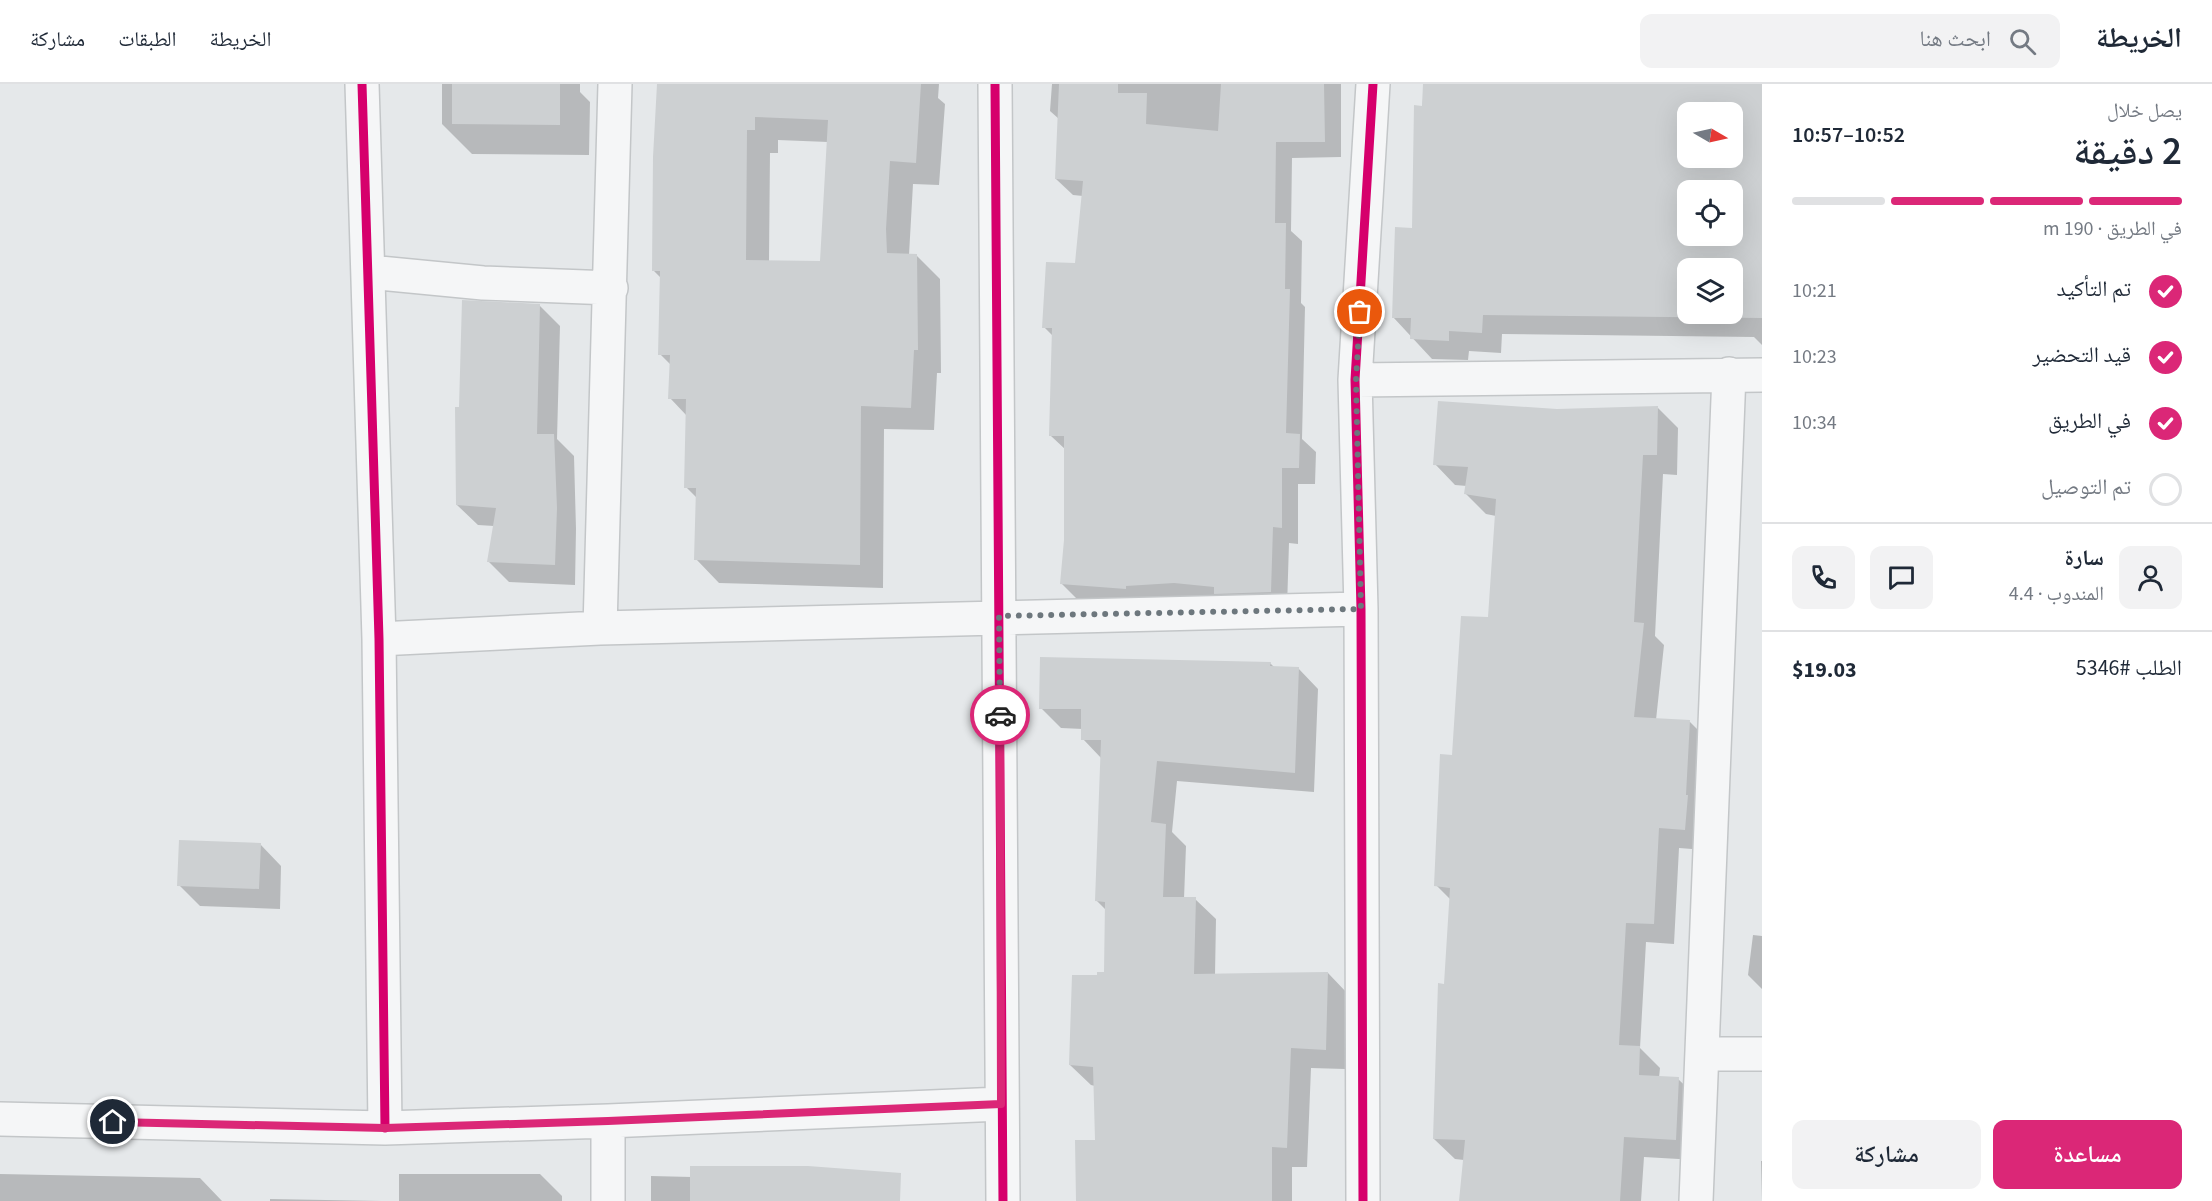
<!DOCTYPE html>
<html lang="ar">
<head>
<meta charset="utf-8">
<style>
	body { margin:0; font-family:"Source Sans 3","Noto Naskh Arabic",sans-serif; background:#f2f2f3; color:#1f2937; direction:rtl; height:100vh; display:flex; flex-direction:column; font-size:22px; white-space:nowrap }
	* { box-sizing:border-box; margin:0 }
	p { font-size:20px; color:#747a83 }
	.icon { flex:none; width:33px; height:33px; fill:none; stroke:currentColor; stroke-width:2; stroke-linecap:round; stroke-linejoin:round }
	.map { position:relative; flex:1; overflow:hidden; direction:ltr }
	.details { display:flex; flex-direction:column; background:#fff; width:450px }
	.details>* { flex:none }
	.needle { width:39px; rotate:99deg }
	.tools { position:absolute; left:1677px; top:18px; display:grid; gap:12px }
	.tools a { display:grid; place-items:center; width:66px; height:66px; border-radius:12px; background:#fff; box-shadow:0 6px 24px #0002; font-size:30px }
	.pin { position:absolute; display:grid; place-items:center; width:51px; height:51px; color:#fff; margin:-26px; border:3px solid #fff; border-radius:50%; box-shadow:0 2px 6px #0007 }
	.courier { position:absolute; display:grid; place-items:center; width:60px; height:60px; margin:-30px; border:4px solid #db2777; border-radius:50%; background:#fff; color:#222; box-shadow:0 2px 8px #0007 }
	.overview em { font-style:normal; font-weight:600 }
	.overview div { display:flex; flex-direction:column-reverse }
	.overview { display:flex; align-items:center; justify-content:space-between; height:102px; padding:0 30px }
	h1 { font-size:39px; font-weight:600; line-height:45px }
	.bar { display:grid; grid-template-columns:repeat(4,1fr); gap:9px 6px; align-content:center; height:72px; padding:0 30px }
	.bar i { height:8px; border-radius:4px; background:#e0e1e3 }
	.bar .on { background:#db2777 }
	.bar p { grid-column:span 4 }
	.line { display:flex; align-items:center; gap:15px; padding:0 30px; border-top:2px solid #e0e1e3 }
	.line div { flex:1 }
	.round { display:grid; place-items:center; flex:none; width:63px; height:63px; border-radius:12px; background:#f2f2f3 }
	ol { padding:0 30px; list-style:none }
	li { display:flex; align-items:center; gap:18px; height:66px }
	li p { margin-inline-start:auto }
	li .icon { padding:6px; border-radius:50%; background:#db2777; color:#fff; stroke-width:4 }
	li:last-child { color:#747a83 }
	li i { width:33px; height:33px; border:3px solid #e0e1e3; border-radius:50% }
	.primary-button { display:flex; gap:12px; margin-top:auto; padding:12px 30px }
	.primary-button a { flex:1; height:69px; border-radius:12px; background:#db2777; color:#fff; font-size:24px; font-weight:600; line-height:69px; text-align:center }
	.primary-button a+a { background:#f2f2f3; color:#1f2937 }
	header { display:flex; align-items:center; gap:36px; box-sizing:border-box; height:84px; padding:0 30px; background:#fff; border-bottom:2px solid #e0e1e3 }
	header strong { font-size:28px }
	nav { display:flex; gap:33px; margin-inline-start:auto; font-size:21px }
	.search { width:420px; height:54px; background:#f2f2f3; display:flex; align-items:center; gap:15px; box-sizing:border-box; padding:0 21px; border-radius:12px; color:#747a83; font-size:22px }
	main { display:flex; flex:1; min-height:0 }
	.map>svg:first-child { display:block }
	.shadow { fill:#0003; fill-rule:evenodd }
	.building { fill:#cdd0d2; fill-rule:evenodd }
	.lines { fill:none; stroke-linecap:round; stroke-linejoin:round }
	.minor-casing { stroke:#c3c6c8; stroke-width:36 }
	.minor { stroke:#f5f6f7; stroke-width:33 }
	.cycleway-casing { stroke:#f4f7f8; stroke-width:13 }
	.cycleway { stroke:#d6006c; stroke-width:9 }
	.done { stroke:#6d777d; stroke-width:6; stroke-dasharray:0 10.8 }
	.route { stroke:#db2777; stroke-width:8 }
</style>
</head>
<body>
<header>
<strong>الخريطة</strong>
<div class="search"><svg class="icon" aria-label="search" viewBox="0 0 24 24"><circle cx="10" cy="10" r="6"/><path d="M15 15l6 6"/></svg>ابحث هنا</div>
<nav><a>الخريطة</a><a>الطبقات</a><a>مشاركة</a></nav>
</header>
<main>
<section class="details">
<div class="overview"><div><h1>2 دقيقة</h1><p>يصل خلال</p></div><em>10:52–10:57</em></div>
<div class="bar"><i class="on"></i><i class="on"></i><i class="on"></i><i></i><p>في الطريق · 190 m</p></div>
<ol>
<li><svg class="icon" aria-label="check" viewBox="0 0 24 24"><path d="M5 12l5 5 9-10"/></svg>تم التأكيد<p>10:21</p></li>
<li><svg class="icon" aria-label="check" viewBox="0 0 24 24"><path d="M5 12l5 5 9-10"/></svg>قيد التحضير<p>10:23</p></li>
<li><svg class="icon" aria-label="check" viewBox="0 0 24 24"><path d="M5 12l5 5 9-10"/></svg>في الطريق<p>10:34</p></li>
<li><i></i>تم التوصيل</li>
</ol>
<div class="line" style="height:108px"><a class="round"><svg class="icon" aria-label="person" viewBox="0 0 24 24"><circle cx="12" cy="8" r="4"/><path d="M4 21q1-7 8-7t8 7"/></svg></a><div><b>سارة</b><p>المندوب · 4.4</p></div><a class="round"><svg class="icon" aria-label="chat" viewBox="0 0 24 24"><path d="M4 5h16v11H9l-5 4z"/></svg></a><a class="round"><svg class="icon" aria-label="phone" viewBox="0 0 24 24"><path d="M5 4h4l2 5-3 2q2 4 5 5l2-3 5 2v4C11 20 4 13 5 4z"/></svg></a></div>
<div class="line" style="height:78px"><div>الطلب #5346</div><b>$19.03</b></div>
<div class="primary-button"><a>مساعدة</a><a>مشاركة</a></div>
</section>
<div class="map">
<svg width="1762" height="1117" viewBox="0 0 1762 1117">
	<rect width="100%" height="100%" fill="#e5e8ea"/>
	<path class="shadow" d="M442,0H580V8L590,18L589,71L472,70L442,40Z
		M658,0H939L938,14L945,20L939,101L913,100L909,171H916L940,195L941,289H937L934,346L884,345L883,504L719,499L696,475L697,414L686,403L687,332L670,314L671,281L660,270L661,194L654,187ZM778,56L828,58L821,178L769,177L770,69H778Z
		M1052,0H1341V73L1292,74L1291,147L1302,157L1301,219L1305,223L1302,355L1316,368L1315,400H1298V460L1289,459L1287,524L1142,521L1078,516L1061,499L1065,456L1066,366L1051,352L1054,253L1044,243L1076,181L1083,112L1073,111L1056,95L1059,35L1050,27Z
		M1424,0H1762V80L1724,78L1722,106H1688V152H1732L1762,140V261L1754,253L1502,250L1501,269L1469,267L1468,276L1432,275L1393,233L1414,145ZM1688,28H1732V74H1688ZM1688,184H1732V230H1688Z
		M539,221L560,242L557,355L574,372L576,445L575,501L509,498L489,478L494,442L478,441L457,421L461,324Z
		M1658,324L1678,344L1677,391L1663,390L1655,552L1664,561L1656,636L1690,638L1710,658L1705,766L1679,764L1674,860L1646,858L1640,964L1660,984L1659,994L1678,995L1699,1015L1696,1076L1644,1073L1641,1117H1460L1464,1076L1455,1075L1434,1055L1451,816L1436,801L1453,673L1490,535L1496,432L1486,430L1466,410L1467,402L1455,401L1435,380L1556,326Z
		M1270,579L1274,583L1298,584L1318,605L1314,708L1177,697L1172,748L1186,762L1184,815H1195L1216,835L1215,891L1328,889L1348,910L1345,985L1311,984L1307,1083H1292V1117H1078L1096,1057L1095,1002L1091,1001L1070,981L1098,893L1106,890L1107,827L1096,816L1102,675L1083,655V645L1061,644L1041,624Z
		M260,760L281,782L280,825L200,822L179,801Z
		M1753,851L1762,852V905L1748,891Z
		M1761,1077H1762V1117Z
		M0,1090L200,1094L222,1117H0Z
		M399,1090H540L562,1112V1117H399Z
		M651,1092L692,1093L887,1117H651Z
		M270,1115L382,1117H270Z"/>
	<path class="building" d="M452,0H560V41L452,40Z
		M657,0H921L916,79L890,77L886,145L887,169L917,170L918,266H914L911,324L861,322L860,481L694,476L696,404H684L686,315H668L670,271H658L660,187H652L653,73ZM755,33L828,36L820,177L746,176L747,46H755Z
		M1059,0H1118V9H1147L1146,40L1218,47L1221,0H1324L1325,58H1276L1275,139H1286L1285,205H1290L1286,349L1300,350L1299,384H1282V444L1273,443L1271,508L1214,510V503L1174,499L1126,502V505L1060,500L1064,456V352H1049L1052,244H1042L1046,178L1075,179L1083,97L1055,95Z
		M1423,0H1762V234L1483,231L1482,249L1449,247V257L1410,255L1411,234H1392L1395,143L1412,144L1414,21L1422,22ZM1688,28H1732V74H1688ZM1688,106H1732V152H1688ZM1688,184H1732V230H1688Z
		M462,216L540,220L537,350H554L557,424L555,481L487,478L496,424L456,421L455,323H459Z
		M1438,317L1557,325L1658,322L1657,371H1643L1634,538L1644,539L1634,633L1690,636L1686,711H1688L1685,746L1659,744L1654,840L1626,839L1619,961L1640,962L1639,991L1679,993L1676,1056L1624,1053L1620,1117H1459L1465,1056L1433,1055L1438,899L1444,900L1450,804L1434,802L1440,670L1452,671L1461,532L1488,533L1496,415L1464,410L1468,383L1433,381Z
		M1040,573L1271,578L1270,582L1299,583L1295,689L1157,677L1151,738L1166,740L1163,813H1196L1194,890L1328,888L1326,966L1291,964L1287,1064L1272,1063V1117H1076L1075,1056H1095L1093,983L1069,981L1072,891H1097V888H1104L1105,818L1095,817L1101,656H1081V625H1039Z
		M179,756L261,759L259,805L177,802Z
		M690,1082H808L901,1089L900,1117H690Z"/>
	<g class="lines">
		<defs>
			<path id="minor" d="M362,0L379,555L385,1044
				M995,0L1003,1117
				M369,188L483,199L611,204
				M1355,296L1762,291
				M600,544L615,0
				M379,555L600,544L1361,525
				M1702,970H1762
				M0,1035L385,1044L608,1037L1001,1020
				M608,1117V1037
				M1363,1117L1361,525L1355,296L1373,0
				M1696,1117L1729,290"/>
		</defs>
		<use href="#minor" class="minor-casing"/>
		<use href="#minor" class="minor"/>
		<defs>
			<path id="cycleway" d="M362,0L379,555L385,1044
				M995,0L1003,1117
				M1363,1117L1361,525L1355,296L1373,0"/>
		</defs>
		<use href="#cycleway" class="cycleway-casing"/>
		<use href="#cycleway" class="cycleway"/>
	</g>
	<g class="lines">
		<path class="done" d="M1000,631L999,532L1361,525L1356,296L1360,228"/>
		<path class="route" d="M113,1038L385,1044L608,1037L1001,1020L1000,631"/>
	</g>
</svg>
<div class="tools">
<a><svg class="needle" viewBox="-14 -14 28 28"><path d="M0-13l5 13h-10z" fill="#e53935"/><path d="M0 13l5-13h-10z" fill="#747a83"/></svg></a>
<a><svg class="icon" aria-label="locate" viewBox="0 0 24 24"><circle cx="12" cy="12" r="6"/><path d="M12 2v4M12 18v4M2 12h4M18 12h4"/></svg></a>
<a><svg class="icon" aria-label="layers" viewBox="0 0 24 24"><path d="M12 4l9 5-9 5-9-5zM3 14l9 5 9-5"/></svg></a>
</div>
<div class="pin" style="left:1360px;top:228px;background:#ea580c"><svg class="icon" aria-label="bag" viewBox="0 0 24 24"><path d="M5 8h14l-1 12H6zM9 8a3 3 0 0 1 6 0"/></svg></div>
<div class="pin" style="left:113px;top:1038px;background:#1f2937"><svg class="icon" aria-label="home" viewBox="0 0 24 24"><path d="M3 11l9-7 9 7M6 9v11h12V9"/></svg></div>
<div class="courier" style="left:1000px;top:631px"><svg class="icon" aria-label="car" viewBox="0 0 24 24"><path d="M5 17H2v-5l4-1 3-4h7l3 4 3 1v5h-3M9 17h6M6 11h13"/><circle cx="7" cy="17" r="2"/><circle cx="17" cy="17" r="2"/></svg></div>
</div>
</main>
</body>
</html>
